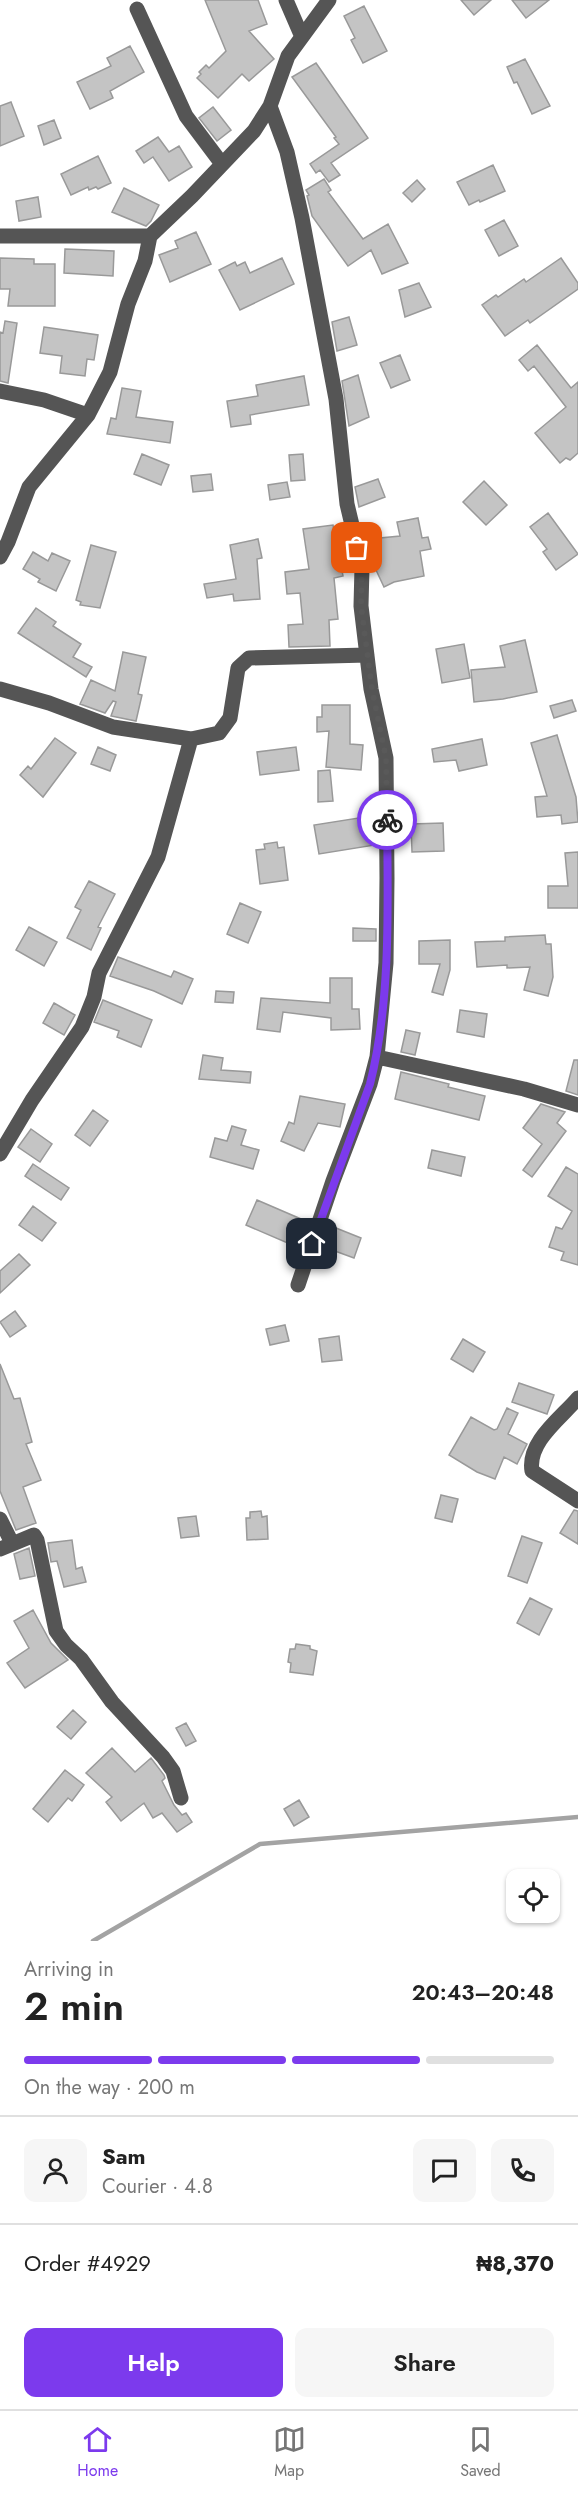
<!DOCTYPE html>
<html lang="en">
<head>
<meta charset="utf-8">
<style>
	body { margin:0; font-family:Jost,sans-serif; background:#f6f6f6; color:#222; height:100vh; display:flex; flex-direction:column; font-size:22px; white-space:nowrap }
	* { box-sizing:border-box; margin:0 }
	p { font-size:20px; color:#767676 }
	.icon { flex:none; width:33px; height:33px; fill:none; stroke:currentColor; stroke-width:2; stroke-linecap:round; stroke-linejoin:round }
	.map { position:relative; height:1941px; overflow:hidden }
	.drawer { display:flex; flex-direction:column; background:#fff; flex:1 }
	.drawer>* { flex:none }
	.tools { position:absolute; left:506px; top:1869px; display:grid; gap:12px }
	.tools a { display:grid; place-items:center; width:54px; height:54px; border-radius:12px; background:#fff; box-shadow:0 2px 4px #0004; font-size:30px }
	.pin { position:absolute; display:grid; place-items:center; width:51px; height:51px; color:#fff; margin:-26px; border-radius:12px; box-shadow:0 3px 9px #0006 }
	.courier { position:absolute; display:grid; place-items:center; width:60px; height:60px; margin:-30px; border:4px solid #7c3aed; border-radius:50%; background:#fff; color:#222; box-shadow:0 2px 8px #0007 }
	.headline em { font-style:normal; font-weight:600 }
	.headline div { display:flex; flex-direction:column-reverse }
	.headline { display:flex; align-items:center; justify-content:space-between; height:102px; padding:0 24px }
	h1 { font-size:39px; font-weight:600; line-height:45px }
	.bar { display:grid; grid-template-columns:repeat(4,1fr); gap:9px 6px; align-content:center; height:72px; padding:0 24px }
	.bar i { height:8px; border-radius:4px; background:#e0e0e0 }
	.bar .on { background:#7c3aed }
	.bar p { grid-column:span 4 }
	.line { display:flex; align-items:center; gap:15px; padding:0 24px; border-top:2px solid #e0e0e0 }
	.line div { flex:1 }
	.round { display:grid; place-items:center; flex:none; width:63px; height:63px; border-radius:12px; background:#f6f6f6 }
	.primary-button { display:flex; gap:12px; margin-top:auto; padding:12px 24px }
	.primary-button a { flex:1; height:69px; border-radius:12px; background:#7c3aed; color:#fff; font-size:24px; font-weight:600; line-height:69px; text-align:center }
	.primary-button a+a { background:#f6f6f6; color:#222 }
	.tab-bar { display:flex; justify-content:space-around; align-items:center; height:84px; border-top:2px solid #e0e0e0; background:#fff; font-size:16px; color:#767676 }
	.tab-bar a { display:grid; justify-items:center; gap:3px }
	.tab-bar .on { color:#7c3aed }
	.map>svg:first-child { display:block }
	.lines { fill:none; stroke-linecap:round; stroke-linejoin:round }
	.stream { stroke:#a3a3a3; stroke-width:4.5 }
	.building { fill:#c4c4c4; stroke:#999; stroke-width:1.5 }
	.minor { stroke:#555; stroke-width:15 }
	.done { stroke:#595959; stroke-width:6; stroke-dasharray:0 10.8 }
	.route { stroke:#7c3aed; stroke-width:8 }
</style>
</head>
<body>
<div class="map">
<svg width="578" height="1941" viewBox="0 0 578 1941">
	<rect width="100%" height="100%" fill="#fff"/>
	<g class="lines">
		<path class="stream" d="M93,1941L260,1844L578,1817"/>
	</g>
	<path class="building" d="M205,0H258L267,24L249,31L274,59L249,81L242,74L218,98L197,78L201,74L199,72L206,65L209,68L226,51Z
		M461,0H491L474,15Z
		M512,0H549L526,18Z
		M364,6L387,51L363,63L351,40L355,38L344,16Z
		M130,46L144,72L110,91L113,98L90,109L77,82L111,66L107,58Z
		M525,59L550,106L532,114L517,82L514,83L507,67Z
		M316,63L368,138L331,163L340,175L329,182L320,170L316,173L310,164L339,144L334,138L336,137L292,77Z
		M11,102L24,136L0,146V106Z
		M213,107L231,130L217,141L199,118Z
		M54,120L61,138L44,145L38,126Z
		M158,137L169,152L179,146L192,167L169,181L153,157L144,163L136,151Z
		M98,156L111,183L98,189L96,187L89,190L88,187L71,195L61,174Z
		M493,165L505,191L480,202L479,200L469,205L457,182Z
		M324,179L331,190L328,192L363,239L388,224L408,263L382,274L371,250L348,266L312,216L307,196L309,195L306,190Z
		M417,180L425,189L412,202L403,193Z
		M124,188L159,205L151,221L146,226L112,212Z
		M38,197L41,217L19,221L16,201Z
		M504,220L518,246L499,256L485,230Z
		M196,232L211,264L170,282L159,255L178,248L175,241Z
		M65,249L114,251L113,276L64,273Z
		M0,258L34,259V264H55V306H8L10,289H0Z
		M282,258L294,284L240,310L219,270L235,262L237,266L245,262L250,273Z
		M561,258L578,283V289L530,323L528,320L505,336L482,305L496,295L498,297L524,279L526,282Z
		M419,283L431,307L405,317L399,290Z
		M349,317L357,345L337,351L332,322Z
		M5,321L17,323L8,383L0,381V332L3,333Z
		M44,327L98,335L94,360L87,359L85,376L60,373L62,356L40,353Z
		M537,345L571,388L578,382V453L570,460L566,458L560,463L535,433L566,407L534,366L528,371L519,360Z
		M400,355L410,380L391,388L380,363Z
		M358,375L369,417L349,426L342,381Z
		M304,376L309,405L250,415L251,424L231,427L227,401L258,396L256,385Z
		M122,388L141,391L136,417L173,422L170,443L107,434L111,418L116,419Z
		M142,454L169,465L161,485L134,474Z
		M303,454L305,480L291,481L289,455Z
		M211,474L213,490L193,492L191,476Z
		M378,479L385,497L359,507L355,487Z
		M484,481L507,505L486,525L463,502Z
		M287,482L290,497L270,500L268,485Z
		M548,513L578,554L556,570L543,552L547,549L530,527Z
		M418,518L422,538L428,537L431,549L420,551L424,576L394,582L384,587L369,555L368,543L380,542V538L400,536L397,522Z
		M333,525L343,576L334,578L338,619L329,620L330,646L289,647L288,625L303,624L300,593L287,594L285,572L309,569L303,529Z
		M258,539L262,558L257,559L260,599L234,601L233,594L207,598L204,584L236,579L230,545Z
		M91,545L116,552L100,608L80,605L81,602L76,600Z
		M33,552L48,561L52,553L70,561L56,591L38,582L40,579L23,569Z
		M36,608L56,622L53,626L81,644L73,657L92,667L86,677L18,633Z
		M525,640L537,692L503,699L474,702L471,670L505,667L500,646Z
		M464,644L470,678L442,683L436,649Z
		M123,652L146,657L138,694L142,695L136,721L111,716L116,702L113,701L105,713L80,704L91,680L115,691Z
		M572,700L576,711L554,718L550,706Z
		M322,705H350V744L363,745L361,770L326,767L329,731L317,732V717H322Z
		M557,735L576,797L578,822L562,824L561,815L537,817L535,797L547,796L531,743Z
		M55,738L76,753L43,797L20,775L28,766L31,769Z
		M482,739L487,765L459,771L456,760L434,762L432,749Z
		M98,747L116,755L110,771L91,764Z
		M296,747L299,770L260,775L257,752Z
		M330,770L333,801L318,802V771Z
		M371,816L375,845L319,854L314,825Z
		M443,823L444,851L412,852L411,824Z
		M277,842L278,848L284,847L288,880L260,884L256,850L265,849L264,844Z
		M578,852V908H548V886H568L565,853Z
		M89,881L115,894L98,927L101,928L91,950L67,938L81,910L75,907Z
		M240,903L261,912L248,943L227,934Z
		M29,927L57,942L44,966L16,950Z
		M353,928L376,929V941H353Z
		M545,935L546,944H551L553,977L548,996L524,990L530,967L507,968V965L477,967L475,942L505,941V937Z
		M450,940V970L443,995L432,992L440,964H419V941Z
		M118,957L171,977L174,971L193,979L182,1004L154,991L110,976Z
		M330,978H352V1009H359L360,1029L331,1030V1018L283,1012L280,1032L257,1029L261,998L330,1003Z
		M216,991L234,992L233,1003L215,1002Z
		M103,1000L152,1020L141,1047L117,1037L119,1031L94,1022Z
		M54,1003L75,1015L64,1035L43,1023Z
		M460,1010L487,1014L484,1037L457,1032Z
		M406,1030L420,1033L415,1055L401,1052Z
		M203,1055L223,1058L221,1070L251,1072L250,1083L199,1079Z
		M574,1060H578V1095L566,1091Z
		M401,1072L449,1084L448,1087L485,1096L479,1120L395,1099Z
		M300,1096L345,1104L340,1127L318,1123L304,1151L281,1141L289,1122L294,1124Z
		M541,1104L565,1112L557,1123L566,1131L532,1177L523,1170L542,1144L523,1128Z
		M93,1110L108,1121L90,1146L75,1135Z
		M232,1126L246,1130L241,1145L259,1150L253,1169L210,1157L215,1138L227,1141Z
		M31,1129L52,1144L40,1162L18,1147Z
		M432,1150L465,1157L461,1176L428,1168Z
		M33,1164L69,1188L61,1200L25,1176Z
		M566,1167L578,1174V1265L561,1260L564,1252L549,1247L556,1227L562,1229L572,1211L548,1196Z
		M257,1200L308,1222L297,1247L246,1225Z
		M33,1206L56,1223L42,1241L19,1225Z
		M331,1226L361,1238L354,1258L324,1247Z
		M19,1254L30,1265L0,1293V1271Z
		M15,1311L26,1326L10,1337L0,1322Z
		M285,1325L289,1341L270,1345L266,1329Z
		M339,1336L342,1360L322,1362L319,1339Z
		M463,1339L485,1352L473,1372L451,1359Z
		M0,1364L14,1399L20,1398L32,1442L26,1444L41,1480L23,1487L36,1523L16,1530L0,1491Z
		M519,1383L554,1395L547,1414L512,1402Z
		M507,1408L518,1413L508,1434L527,1444L517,1464L504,1457L495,1479L477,1472L449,1455L471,1417L494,1430L497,1429Z
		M441,1495L458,1499L452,1522L435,1518Z
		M574,1510L578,1511V1544L560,1533Z
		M261,1511L262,1517L267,1516L268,1539L247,1540L246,1518H250V1512Z
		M196,1516L199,1536L181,1538L178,1518Z
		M522,1536L542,1543L527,1583L508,1576Z
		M72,1540L76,1569L82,1567L86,1582L64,1587L57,1561L51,1562L48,1543Z
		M29,1548L35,1576L20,1579L14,1554Z
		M530,1598L552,1609L539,1635L517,1623Z
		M33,1610L51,1643L68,1660L25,1688L7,1663L29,1648L14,1621Z
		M296,1644L310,1646V1649L317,1651L313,1675L290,1672L291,1663L288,1662L290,1649H295Z
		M73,1710L86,1722L71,1739L57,1727Z
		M186,1723L196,1741L186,1746L176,1728Z
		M112,1748L135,1772L151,1758L164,1775L165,1778L162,1781L174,1805L182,1815L186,1813L192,1822L177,1832L162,1813L153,1818L144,1803L121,1821L106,1802L112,1797L86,1773Z
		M65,1770L84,1785L72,1801L68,1798L48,1822L33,1809Z
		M299,1800L309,1817L294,1826L284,1809Z"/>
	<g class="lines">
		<path class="minor" d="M286,0L302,37
			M137,9L186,116L222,164
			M270,106L287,152L302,218L336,399L347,504L362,567L361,606L371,689L386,758L387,878L386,963L377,1057L370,1084L333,1181L298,1285
			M0,236H150
			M0,391L44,400L88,415
			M0,557L8,542L29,487L88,415L110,372L128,304L145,261L150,236L192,196L254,131L270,106L288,56L329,0
			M0,689L49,703L113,727L191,739L219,733L230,718L238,668L249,658L367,655
			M377,1057L524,1089L578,1105
			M0,1154L32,1100L82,1027L94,997L99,973L158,857L191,739
			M578,1398C561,1418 527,1442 532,1471L578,1501
			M0,1519L12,1543
			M0,1549L34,1535L37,1540L56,1631L66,1645L81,1659L112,1702L163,1757L173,1771L181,1798"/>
	</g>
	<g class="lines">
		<path class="done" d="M357,548L362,567L361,606L372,689L386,758L387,820"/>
		<path class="route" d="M312,1244L370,1084C391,1002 388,904 387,820"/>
	</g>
</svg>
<div class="tools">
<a><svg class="icon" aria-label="locate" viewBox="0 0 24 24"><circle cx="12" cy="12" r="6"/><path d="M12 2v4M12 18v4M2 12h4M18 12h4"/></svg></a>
</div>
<div class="pin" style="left:357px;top:548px;background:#ea580c"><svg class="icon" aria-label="bag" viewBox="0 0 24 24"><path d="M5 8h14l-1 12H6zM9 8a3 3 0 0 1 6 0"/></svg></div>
<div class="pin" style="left:312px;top:1244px;background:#1f2937"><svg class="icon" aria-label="home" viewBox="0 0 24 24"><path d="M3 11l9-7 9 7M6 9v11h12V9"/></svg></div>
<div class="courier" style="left:387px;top:820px"><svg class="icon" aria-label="bike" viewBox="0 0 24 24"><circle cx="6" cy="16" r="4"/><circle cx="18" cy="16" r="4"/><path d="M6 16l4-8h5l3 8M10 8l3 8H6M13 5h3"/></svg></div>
</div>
<section class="drawer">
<div class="headline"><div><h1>2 min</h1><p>Arriving in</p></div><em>20:43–20:48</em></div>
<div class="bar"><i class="on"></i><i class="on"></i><i class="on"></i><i></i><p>On the way · 200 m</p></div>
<div class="line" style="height:108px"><a class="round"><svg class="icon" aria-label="person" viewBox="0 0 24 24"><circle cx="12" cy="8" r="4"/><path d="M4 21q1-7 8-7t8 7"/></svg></a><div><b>Sam</b><p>Courier · 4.8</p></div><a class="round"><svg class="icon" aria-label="chat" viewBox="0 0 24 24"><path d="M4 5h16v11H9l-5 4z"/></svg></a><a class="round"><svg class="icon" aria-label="phone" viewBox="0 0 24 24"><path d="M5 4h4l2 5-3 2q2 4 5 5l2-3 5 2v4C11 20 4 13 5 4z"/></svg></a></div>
<div class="line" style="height:78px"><div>Order #4929</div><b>₦8,370</b></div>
<div class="primary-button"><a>Help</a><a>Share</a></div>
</section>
<nav class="tab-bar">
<a class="on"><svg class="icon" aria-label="home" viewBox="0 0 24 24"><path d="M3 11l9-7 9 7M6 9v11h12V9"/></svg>Home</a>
<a><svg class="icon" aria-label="map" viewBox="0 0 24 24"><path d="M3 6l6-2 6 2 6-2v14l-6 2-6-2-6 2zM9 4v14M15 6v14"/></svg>Map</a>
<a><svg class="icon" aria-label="saved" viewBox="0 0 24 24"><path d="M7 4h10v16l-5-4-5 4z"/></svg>Saved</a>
</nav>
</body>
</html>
